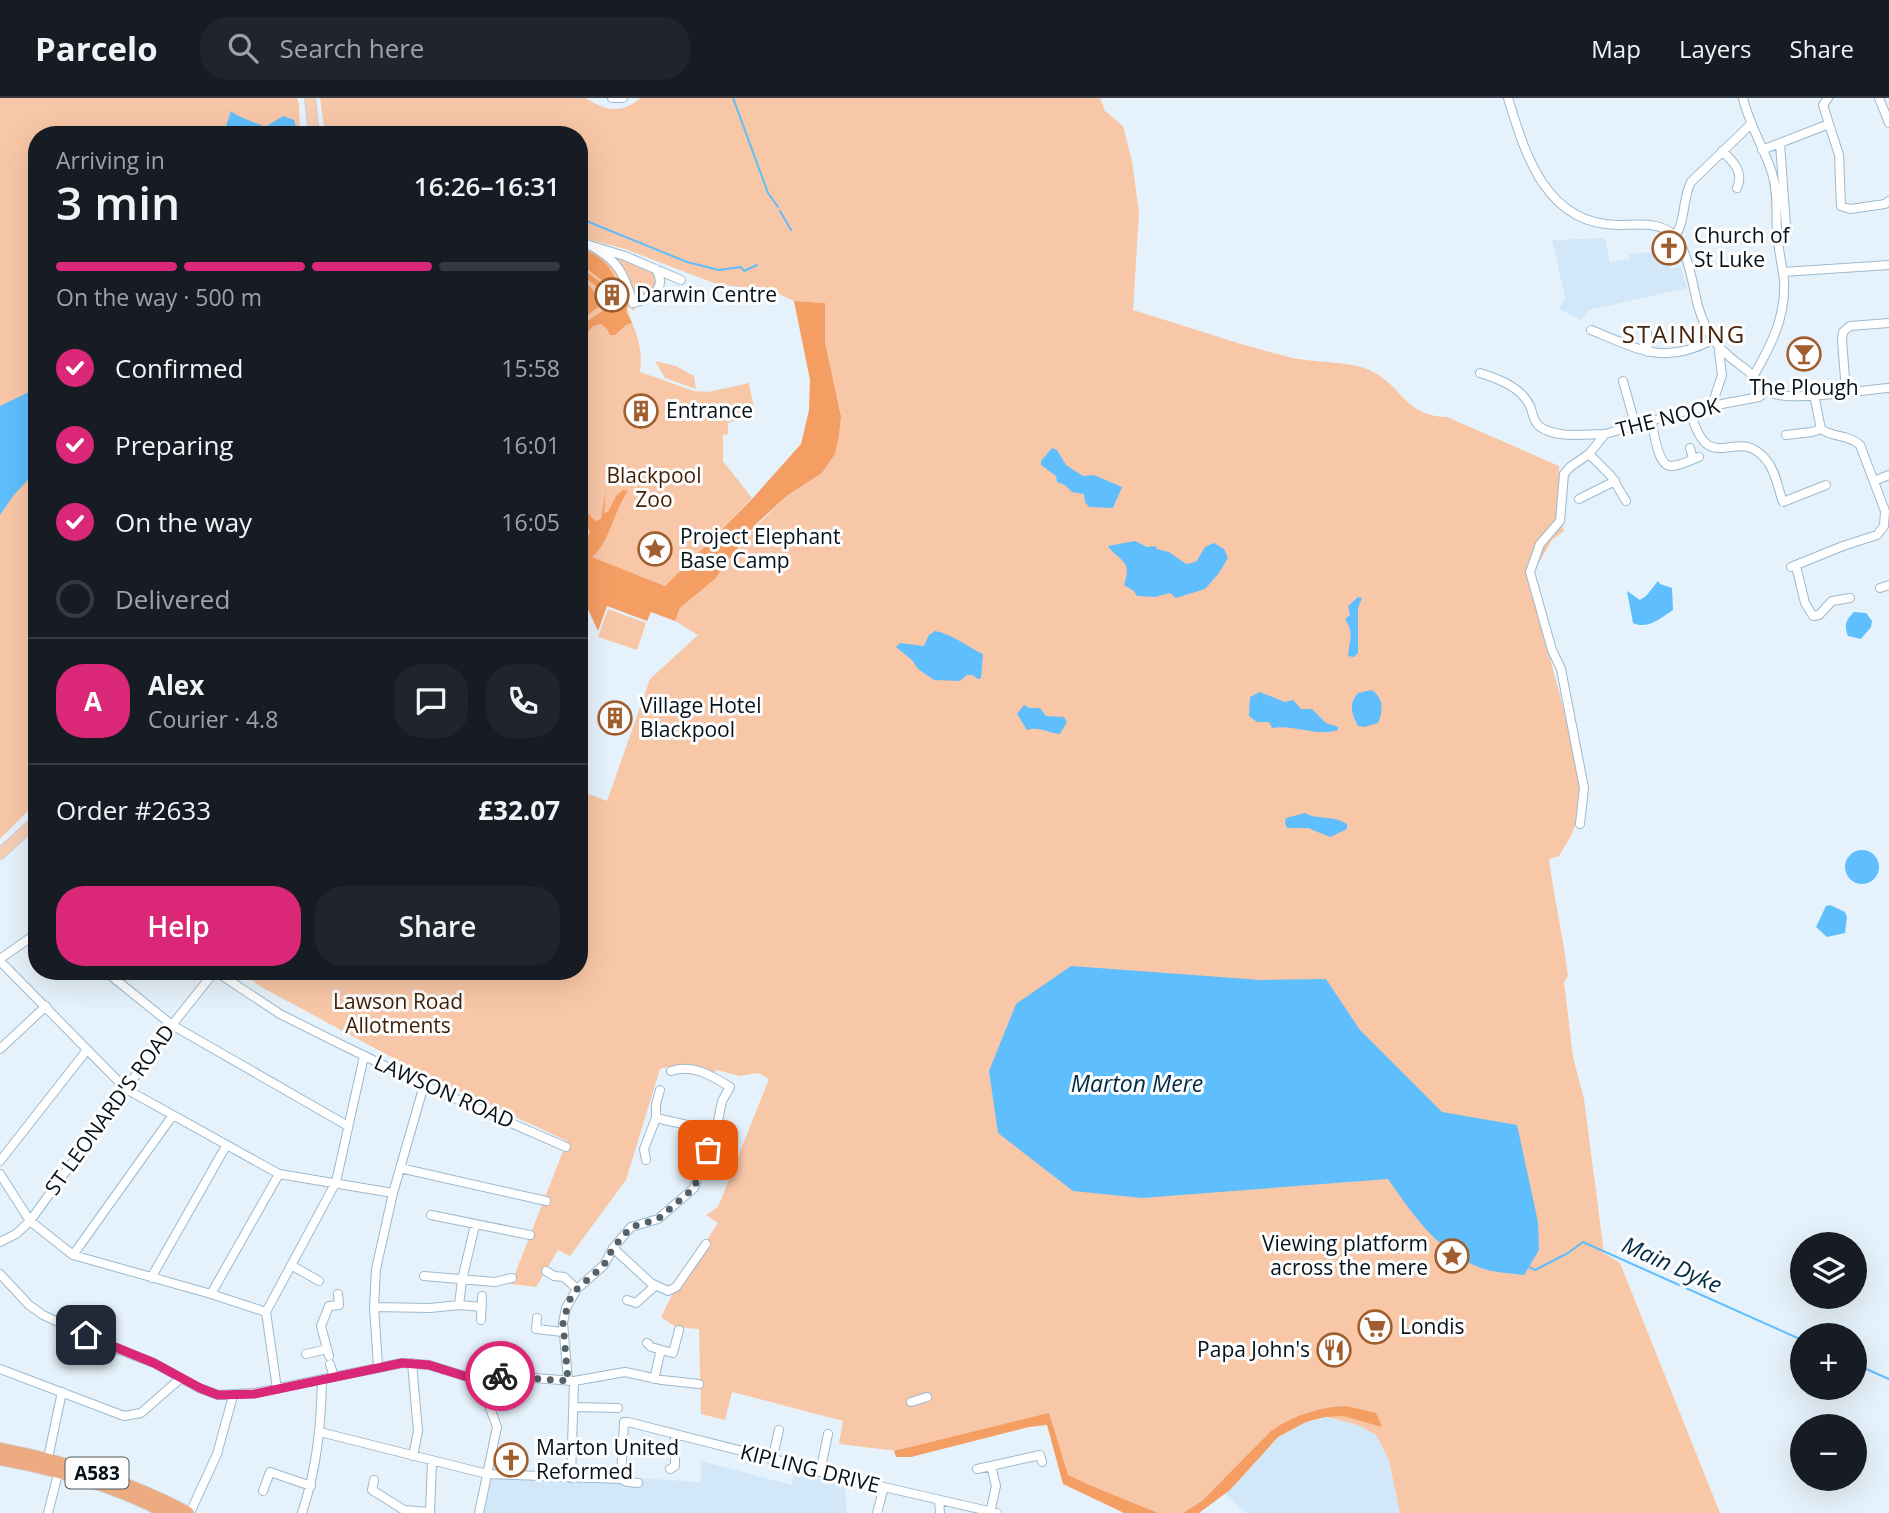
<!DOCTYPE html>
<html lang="en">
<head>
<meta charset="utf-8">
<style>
	body { margin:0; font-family:"Open Sans",sans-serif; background:#20242c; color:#f1f3f6; height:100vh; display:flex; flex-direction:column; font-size:26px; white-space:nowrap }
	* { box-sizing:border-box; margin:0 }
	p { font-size:23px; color:#9ea1a6 }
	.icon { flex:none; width:38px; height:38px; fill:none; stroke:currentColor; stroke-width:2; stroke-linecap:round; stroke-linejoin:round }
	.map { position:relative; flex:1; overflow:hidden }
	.panel { position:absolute; left:28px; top:28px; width:560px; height:854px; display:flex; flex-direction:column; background:#171b24; border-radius:28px; box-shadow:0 7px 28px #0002 }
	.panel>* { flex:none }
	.fabs { position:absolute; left:1790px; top:1134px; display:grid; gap:14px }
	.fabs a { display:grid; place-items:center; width:77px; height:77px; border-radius:50%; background:#171b24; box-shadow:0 7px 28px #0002; font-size:35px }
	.pin { position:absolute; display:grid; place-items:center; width:60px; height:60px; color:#fff; margin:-30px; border-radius:14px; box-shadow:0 4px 10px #0006 }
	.courier { position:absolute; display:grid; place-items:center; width:70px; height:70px; margin:-35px; border:5px solid #db2777; border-radius:50%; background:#fff; color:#222; box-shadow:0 2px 9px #0007 }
	.headline em { font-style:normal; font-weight:600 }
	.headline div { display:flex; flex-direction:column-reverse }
	.headline { display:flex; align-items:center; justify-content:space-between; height:119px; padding:0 28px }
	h1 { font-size:46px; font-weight:600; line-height:52px }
	.bar { display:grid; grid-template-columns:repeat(4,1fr); gap:10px 7px; align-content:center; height:84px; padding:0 28px }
	.bar i { height:9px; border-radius:5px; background:#363941 }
	.bar .on { background:#db2777 }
	.bar p { grid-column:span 4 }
	.line { display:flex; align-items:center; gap:18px; padding:0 28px; border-top:2px solid #363941 }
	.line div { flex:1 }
	.round { display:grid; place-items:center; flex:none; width:74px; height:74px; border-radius:28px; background:#20242c }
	ol { padding:0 28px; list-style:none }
	li { display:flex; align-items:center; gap:21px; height:77px }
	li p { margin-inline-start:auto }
	li .icon { padding:7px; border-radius:50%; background:#db2777; color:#fff; stroke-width:4 }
	li:last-child { color:#9ea1a6 }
	li i { width:38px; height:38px; border:4px solid #363941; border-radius:50% }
	.cta { display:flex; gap:14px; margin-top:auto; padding:14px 28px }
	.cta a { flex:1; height:80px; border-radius:28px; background:#db2777; color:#fff; font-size:28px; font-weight:600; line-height:80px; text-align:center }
	.cta a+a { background:#20242c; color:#f1f3f6 }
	header { display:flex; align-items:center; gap:42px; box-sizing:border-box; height:98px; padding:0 35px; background:#171b24; border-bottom:2px solid #363941 }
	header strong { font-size:33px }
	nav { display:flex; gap:38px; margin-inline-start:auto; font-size:24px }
	.search { width:490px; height:63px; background:#20242c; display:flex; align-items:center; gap:18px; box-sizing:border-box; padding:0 24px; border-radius:28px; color:#9ea1a6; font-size:26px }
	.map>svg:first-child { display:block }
	.built { fill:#d2e8f9 }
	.green { fill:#f8c7a7 }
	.forest { fill:#f59e63 }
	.water { fill:#5fbefd }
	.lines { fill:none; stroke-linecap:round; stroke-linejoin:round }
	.stream { stroke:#5fbefd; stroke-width:2 }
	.minor-casing { stroke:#9bb9cf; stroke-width:10 }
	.major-casing { stroke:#cdcfd1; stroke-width:12 }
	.highway-casing { stroke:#cdcfd1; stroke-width:14 }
	.minor { stroke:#fff; stroke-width:8 }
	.major { stroke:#f4cdb3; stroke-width:10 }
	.highway { stroke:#ecab80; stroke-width:12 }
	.done { stroke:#556068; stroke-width:7; stroke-dasharray:0 12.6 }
	.route { stroke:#db2777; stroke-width:9 }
	.labels { text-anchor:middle; stroke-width:6; stroke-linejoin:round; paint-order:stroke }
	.shield { fill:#fdfdfd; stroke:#51585d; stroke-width:2 }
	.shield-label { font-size:19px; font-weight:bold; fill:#071119 }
	.poi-label { font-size:21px; fill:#071119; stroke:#fdfdfd; text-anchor:start }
	.street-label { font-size:21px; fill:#071119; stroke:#fdfdfd }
	.park-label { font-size:21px; fill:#401f05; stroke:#fdfdfd }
	.water-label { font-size:23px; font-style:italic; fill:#022c45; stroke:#fdfdfd }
	.quarter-label { font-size:24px; letter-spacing:2px; fill:#44240d; stroke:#fdfdfd }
</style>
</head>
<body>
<header>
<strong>Parcelo</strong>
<div class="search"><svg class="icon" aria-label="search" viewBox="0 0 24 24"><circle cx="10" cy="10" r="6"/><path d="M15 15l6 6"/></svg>Search here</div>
<nav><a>Map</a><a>Layers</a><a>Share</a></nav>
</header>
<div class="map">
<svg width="1889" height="1415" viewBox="0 0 1889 1415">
	<rect width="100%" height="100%" fill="#e6f2fb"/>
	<path class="built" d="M1605,140L1610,164L1630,161L1629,156L1663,153L1670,171L1681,169L1687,190L1589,212L1581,222L1559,211L1565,199L1552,142Z
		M1327,1319L1358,1327L1376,1337L1389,1362L1400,1415H1246L1224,1395L1276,1337L1301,1324Z
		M701,1363L792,1387L794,1367L844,1380L847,1415H479L487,1376L638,1384V1380L701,1384Z"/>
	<path class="green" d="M0,0H297L299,5L300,37H37V704L0,741Z
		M320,0H586C604,13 623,16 640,0H1100L1105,13L1123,28L1132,63L1139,114L1133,212C1186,228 1239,247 1293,260C1312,264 1352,264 1367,271C1404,287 1403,318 1447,319L1559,368L1558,412L1564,433L1552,442L1529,482L1569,631L1581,691L1580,714L1571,738L1559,758L1549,761C1554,800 1563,838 1568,878L1564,884L1573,959L1584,1001L1604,1155L1620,1165L1720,1415H1400L1389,1362L1376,1337L1358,1327L1327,1319L1301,1324L1276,1337L1229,1391L1188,1415H1144L1064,1383L1047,1319L905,1354L839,1346L843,1323L732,1294L725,1322L701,1316L699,1231L676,1229L661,1219L676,1189L718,1125L706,1117L718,1109L769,981L758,975L739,978L717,972L712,977L681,970V966L660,971L626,1082L570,1158L558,1152L536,1189L511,1186L567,1043L423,976L263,890L238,873H579V692L607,703L650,581L698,537L675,523L680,510L715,481L757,427L788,397L822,375L835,356L839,338L841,317L825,244V205L794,203L768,191L719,187L625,151L579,139V37H325Z
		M579,144L656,171L655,196L634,205L635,213L626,207C634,232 644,247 640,274L694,293L708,294L749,285L755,316L728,325V336L723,337V363L752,400L665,488L579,454Z
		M655,263L676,268L694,278L696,291L665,280Z
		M608,511L646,525L637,552L598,539Z"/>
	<path class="forest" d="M579,150C597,156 610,165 616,183C620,194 620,200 628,208L626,214L632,225L626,227L615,237H610L607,231L601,226L593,228L588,234L582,237L579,235V229L613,206L617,210L624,205L609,188L602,193L579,175V168L601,185L603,183L579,165Z
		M579,180L588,186L603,205L585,219L579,203Z
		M794,203L825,205V244L841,318L839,338L835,356L822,375L788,397L756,426L715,481L680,510L675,523L651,514L647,523L607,508L598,533L579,492V439L584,442L587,441L590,434L588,429L579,423L580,419L588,415L595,423L601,421L606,391L604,415L608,414L616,398L623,392L628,393C614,412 609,446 592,459L665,488L752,401L801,346L809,312L810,282Z
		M1346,1308L1376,1315L1382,1329L1343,1318L1324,1319L1306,1324L1278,1339L1230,1392L1199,1415H1183L1202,1403L1271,1333C1294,1317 1319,1309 1346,1308Z
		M1049,1315L1068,1377L1089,1387L1158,1415H1124L1063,1386L1047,1327L1029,1329L911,1359H896L894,1353Z"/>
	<path class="water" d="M231,13C237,19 255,24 265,29L283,18L294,22L298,37H223Z
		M37,288V372L13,398L0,417V308L33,292Z
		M1052,350L1057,352L1066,367L1083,378L1094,377L1122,389L1113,410L1089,409L1085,404L1084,396L1072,394L1065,387L1057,384L1056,378L1041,367V363Z
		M1135,443L1147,449L1155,448L1157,451L1169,454L1186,466L1196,464L1205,449L1214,445L1224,451L1228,460L1219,475L1205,491L1176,500L1170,495L1155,499L1137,498L1134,493L1124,487C1133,461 1119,464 1108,448Z
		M1658,483L1660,486L1672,490L1673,512C1661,520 1647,532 1633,525L1627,493L1640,502L1646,498Z
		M1358,499L1362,500L1358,510V555L1354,559L1348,558C1349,542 1355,537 1345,521L1350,517L1348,508Z
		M1854,514L1866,515L1872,523L1871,529L1861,541L1848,538C1844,527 1845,523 1854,514Z
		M935,533C952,536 968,549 983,556L981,580L978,581L972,577H967L960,583L934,582L918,571L912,562L896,549L900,545L924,548L929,537Z
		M1372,592C1383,600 1384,612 1378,625L1364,629L1358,628C1352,616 1348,607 1358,595Z
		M1260,594L1285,604L1293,602L1301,611H1312L1326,625L1338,629V632C1317,639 1293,626 1272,630L1269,624H1257L1249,618L1250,599Z
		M1024,607L1030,610H1040L1046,618L1064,619L1067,624L1060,636C1047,635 1040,628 1027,632L1017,616Z
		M1305,715C1316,722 1334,717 1347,726V731L1330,739L1308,730H1287L1285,725L1286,720Z
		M1845 769a17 17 0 1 1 34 0a17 17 0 1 1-34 0Z
		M1830,807L1845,814L1847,819L1845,835L1827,839L1816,829L1826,808Z
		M1071,868L1261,882L1326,881L1360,932L1442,1014L1517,1027L1538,1124L1539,1152L1524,1177C1511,1175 1494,1175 1481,1170C1438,1154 1413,1117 1388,1081L1142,1100L1073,1093L998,1035L989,973L1016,906Z"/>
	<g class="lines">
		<path class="stream" d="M733,0L768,95L778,109
			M780,113L791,132
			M579,120L687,164L719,172L741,169L744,173L757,167
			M1529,1169L1535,1172L1568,1155L1583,1144L1802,1242
			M1855,1266L1889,1281"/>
		<defs>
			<path id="minor" d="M612,0H623
				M1508,0C1525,56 1546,127 1618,127C1636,127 1659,123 1674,137C1688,151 1693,189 1698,208C1707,239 1719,252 1744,270C1754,277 1761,289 1772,295C1791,304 1864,292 1889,290
				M1743,0C1749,27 1764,49 1772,75C1778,94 1776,114 1777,134C1778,150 1782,166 1784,182C1786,218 1772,246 1754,277
				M1879,0L1889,25
				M1829,26L1839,57L1841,108L1850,111L1885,106L1889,103
				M1780,45L1786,129
				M1762,52L1829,26L1823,7L1828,0
				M1722,53C1734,64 1744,74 1737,90
				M1675,138C1686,123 1682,101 1691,84L1751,26
				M579,144L625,158L681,182
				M589,147C618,162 624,175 633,205C650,201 668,191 656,171
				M1783,174L1889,167
				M1591,232C1638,251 1663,268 1712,242
				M1647,235L1648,254
				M1480,275C1499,281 1521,289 1530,308C1533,315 1533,323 1539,328C1556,341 1585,336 1605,336
				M1623,283L1635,326
				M1846,293L1842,242L1843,234L1850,228L1889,225
				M1712,307L1722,277L1719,253
				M1690,312C1709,385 1736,323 1767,363C1776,374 1778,391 1783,404L1826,387
				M1651,322C1654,332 1657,368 1671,368C1679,368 1691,362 1699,359
				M1786,337L1812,334L1821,331L1814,297
				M1690,350L1693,361
				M1589,356L1611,378L1626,403
				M1874,383L1889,377
				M1579,401L1615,383
				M1796,468L1805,505L1813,518L1819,517L1832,503L1850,500
				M1791,469L1843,448L1877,437L1884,428L1885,413L1860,347C1848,336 1833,340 1821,331
				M1880,490L1889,487
				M1580,726L1584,690L1561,571L1552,552L1530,474L1540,446L1560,423L1564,376L1570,369L1589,356L1605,336L1690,312L1759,299L1768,292
				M0,861L37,835
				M0,863L126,991L279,1076L393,1095
				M105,873L172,927L348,1028
				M215,873L280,916L330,941L424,987L566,1049
				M0,951L46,908
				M656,1020V1006L660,992
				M646,1062L644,1051L656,1020L714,1033
				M0,1063L87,952
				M400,1070L546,1103
				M0,1076L30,1123L73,1157L211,1196L266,1214
				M431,1117L530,1137
				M0,1144L16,1136L30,1123L172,927L215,873
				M613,1150L651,1185L668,1193L676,1189L706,1146
				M73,1157L173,1017
				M291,1167L319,1183
				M546,1173L554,1178L564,1179L577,1191
				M0,1176L29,1207L43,1217L107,1247L154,1265L199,1290L218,1297L254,1295L402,1265L429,1267L474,1281L486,1299L497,1329L479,1415
				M424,1178L495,1184L512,1180
				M151,1180L226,1048
				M211,1196L279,1076
				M627,1202L636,1205L655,1188
				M459,1207L482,1209
				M374,1209L430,1210L459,1207L462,1182L475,1127
				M537,1220L536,1231L563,1234
				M481,1222L482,1198
				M647,1245L651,1249L673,1255L679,1232
				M306,1256L327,1251
				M329,1258L321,1228L329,1208L339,1207L338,1196
				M412,1265L418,1333L413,1358
				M330,1266L334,1279
				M378,1268L374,1209L376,1171L393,1095L424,987
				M0,1271L124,1318L141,1315L181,1280
				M474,1281L494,1277L574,1283L625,1274L662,1282L699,1286
				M654,1281L661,1252
				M568,1283L563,1225L566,1210L577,1191L604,1167L613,1150L631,1129L658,1121L694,1090L718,1023L722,1003L730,989C711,977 693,966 671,973
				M277,1291L266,1214L336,1084L364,958
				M911,1304L927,1299
				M574,1309L618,1310
				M320,1334L487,1376L621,1381L627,1384L638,1385
				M48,1360L62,1294
				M772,1362L779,1332
				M670,1371L675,1368V1336
				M977,1371L991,1368
				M820,1374L828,1336
				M571,1380L574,1283
				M621,1381L624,1324H628L884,1389L997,1415
				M374,1382L372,1392L404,1412L430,1414
				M263,1393L270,1374L311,1388
				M939,1402L940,1415
				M48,1415L59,1372
				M190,1415L217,1356L233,1298
				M302,1415C317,1370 321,1328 322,1281
				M430,1415L432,1363
				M877,1415L884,1389
				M990,1415L996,1388L991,1368L1040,1357L1042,1364"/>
			<path id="major" d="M310,0L314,37
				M0,756L37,722"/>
			<path id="highway" d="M0,1351C67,1364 128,1383 188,1415
				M0,1361C59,1372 113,1387 167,1415"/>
		</defs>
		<use href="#minor" class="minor-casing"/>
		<use href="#major" class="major-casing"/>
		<use href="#highway" class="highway-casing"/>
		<use href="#minor" class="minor"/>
		<use href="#major" class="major"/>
		<use href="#highway" class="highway"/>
	</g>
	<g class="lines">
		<path class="done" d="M500,1278L568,1283L563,1225L569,1203L577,1191L604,1167L613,1150L631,1129L658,1121L694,1090L708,1052"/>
		<path class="route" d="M86,1237L154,1265L200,1290L218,1297L254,1296L402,1265L429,1267L474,1281L500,1278"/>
	</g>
	<defs>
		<symbol id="church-ring" viewBox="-11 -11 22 22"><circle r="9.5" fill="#fdfdfd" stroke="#a05d2d" stroke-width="1.5"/><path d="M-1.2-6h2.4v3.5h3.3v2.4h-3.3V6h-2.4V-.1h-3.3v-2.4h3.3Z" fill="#a05d2d"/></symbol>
		<symbol id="building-ring" viewBox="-11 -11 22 22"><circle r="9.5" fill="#fdfdfd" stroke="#a05d2d" stroke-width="1.5"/><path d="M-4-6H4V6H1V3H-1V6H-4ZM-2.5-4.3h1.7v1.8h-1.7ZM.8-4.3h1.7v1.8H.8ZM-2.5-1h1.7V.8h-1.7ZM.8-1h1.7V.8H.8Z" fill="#a05d2d"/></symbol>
		<symbol id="bar-ring" viewBox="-11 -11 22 22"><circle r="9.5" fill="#fdfdfd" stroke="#a05d2d" stroke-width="1.5"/><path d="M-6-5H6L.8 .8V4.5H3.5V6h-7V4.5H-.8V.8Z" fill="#a05d2d"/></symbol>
		<symbol id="sight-ring" viewBox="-11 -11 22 22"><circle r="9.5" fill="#fdfdfd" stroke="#a05d2d" stroke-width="1.5"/><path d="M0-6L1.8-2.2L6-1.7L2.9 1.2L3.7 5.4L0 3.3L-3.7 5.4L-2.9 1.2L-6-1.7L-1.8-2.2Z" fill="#a05d2d"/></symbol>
		<symbol id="supermarket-ring" viewBox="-11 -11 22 22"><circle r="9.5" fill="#fdfdfd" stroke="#a05d2d" stroke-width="1.5"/><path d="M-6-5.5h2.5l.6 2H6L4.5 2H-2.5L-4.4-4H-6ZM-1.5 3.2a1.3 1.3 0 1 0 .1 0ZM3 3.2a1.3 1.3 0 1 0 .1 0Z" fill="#a05d2d"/></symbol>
		<symbol id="restaurant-ring" viewBox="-11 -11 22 22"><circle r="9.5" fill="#fdfdfd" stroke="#a05d2d" stroke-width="1.5"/><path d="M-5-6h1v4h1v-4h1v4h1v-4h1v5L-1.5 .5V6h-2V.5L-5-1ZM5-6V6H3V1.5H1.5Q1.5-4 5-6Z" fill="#a05d2d"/></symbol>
	</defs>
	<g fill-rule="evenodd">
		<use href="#church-ring" x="1650" y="131" width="38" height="38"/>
		<use href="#building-ring" x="593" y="178" width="38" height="38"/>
		<use href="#bar-ring" x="1785" y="237" width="38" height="38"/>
		<use href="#building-ring" x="622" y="294" width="38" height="38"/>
		<use href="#sight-ring" x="636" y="432" width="38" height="38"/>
		<use href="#building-ring" x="596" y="601" width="38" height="38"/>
		<use href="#sight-ring" x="1433" y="1139" width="38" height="38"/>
		<use href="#supermarket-ring" x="1356" y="1210" width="38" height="38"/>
		<use href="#restaurant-ring" x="1315" y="1233" width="38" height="38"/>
		<use href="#church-ring" x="492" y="1343" width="38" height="38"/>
	</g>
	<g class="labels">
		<rect class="shield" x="65.5" y="1359.5" width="63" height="31" rx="5"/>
		<g class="shield-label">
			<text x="97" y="1382">A583</text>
		</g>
		<g class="poi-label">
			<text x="1694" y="145">Church of<tspan x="1694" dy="24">St Luke</tspan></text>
			<text x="636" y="204">Darwin Centre</text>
			<text x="1804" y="297" text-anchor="middle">The Plough</text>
			<text x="666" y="320">Entrance</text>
			<text x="680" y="446">Project Elephant<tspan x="680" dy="24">Base Camp</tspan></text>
			<text x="640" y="615">Village Hotel<tspan x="640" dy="24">Blackpool</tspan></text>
			<text x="1428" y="1153" text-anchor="end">Viewing platform<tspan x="1428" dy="24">across the mere</tspan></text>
			<text x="1400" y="1236">Londis</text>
			<text x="1310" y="1259" text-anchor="end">Papa John's</text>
			<text x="536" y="1357">Marton United<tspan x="536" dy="24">Reformed</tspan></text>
		</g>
		<g class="street-label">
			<text transform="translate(1668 320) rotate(-14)" y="7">THE NOOK</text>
			<text transform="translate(444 994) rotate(24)" y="7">LAWSON ROAD</text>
			<text transform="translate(110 1012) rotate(-54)" y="7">ST LEONARD'S ROAD</text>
			<text transform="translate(810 1371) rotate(14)" y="7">KIPLING DRIVE</text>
		</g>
		<g class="park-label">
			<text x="654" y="385">Blackpool<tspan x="654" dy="24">Zoo</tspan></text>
			<text x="398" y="911">Lawson Road<tspan x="398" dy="24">Allotments</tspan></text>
		</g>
		<g class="water-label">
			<text x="1137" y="994">Marton Mere</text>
			<text transform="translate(1672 1167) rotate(24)" y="8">Main Dyke</text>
		</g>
		<g class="quarter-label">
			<text x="1684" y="245">STAINING</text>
		</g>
	</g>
</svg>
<div class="fabs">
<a><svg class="icon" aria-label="layers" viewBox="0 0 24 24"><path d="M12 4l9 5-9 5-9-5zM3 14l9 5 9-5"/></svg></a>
<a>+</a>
<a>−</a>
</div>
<div class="pin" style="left:708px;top:1052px;background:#ea580c"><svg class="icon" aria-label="bag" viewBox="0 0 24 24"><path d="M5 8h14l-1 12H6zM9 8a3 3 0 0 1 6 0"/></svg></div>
<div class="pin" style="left:86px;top:1237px;background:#1f2937"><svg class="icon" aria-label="home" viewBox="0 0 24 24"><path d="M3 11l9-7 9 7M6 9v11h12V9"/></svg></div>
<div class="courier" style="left:500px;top:1278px"><svg class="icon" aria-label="bike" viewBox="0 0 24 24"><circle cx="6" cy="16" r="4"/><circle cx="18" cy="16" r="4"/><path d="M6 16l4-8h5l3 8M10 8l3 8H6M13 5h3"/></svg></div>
<section class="panel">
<div class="headline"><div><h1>3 min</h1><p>Arriving in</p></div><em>16:26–16:31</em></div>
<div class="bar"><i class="on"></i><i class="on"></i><i class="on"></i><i></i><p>On the way · 500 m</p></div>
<ol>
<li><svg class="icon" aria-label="check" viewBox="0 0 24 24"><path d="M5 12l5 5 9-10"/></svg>Confirmed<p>15:58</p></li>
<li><svg class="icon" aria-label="check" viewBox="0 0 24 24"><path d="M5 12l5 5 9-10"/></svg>Preparing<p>16:01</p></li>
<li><svg class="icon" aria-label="check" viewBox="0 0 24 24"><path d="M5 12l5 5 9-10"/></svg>On the way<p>16:05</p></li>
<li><i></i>Delivered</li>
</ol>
<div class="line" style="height:126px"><b class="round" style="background:#db2777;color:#fff">A</b><div><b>Alex</b><p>Courier · 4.8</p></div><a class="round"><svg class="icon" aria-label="chat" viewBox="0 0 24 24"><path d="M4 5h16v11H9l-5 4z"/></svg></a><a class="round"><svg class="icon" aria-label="phone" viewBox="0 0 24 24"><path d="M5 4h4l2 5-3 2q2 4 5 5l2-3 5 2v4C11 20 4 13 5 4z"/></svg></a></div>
<div class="line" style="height:91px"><div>Order #2633</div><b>£32.07</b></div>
<div class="cta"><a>Help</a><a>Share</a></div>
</section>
</div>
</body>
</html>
